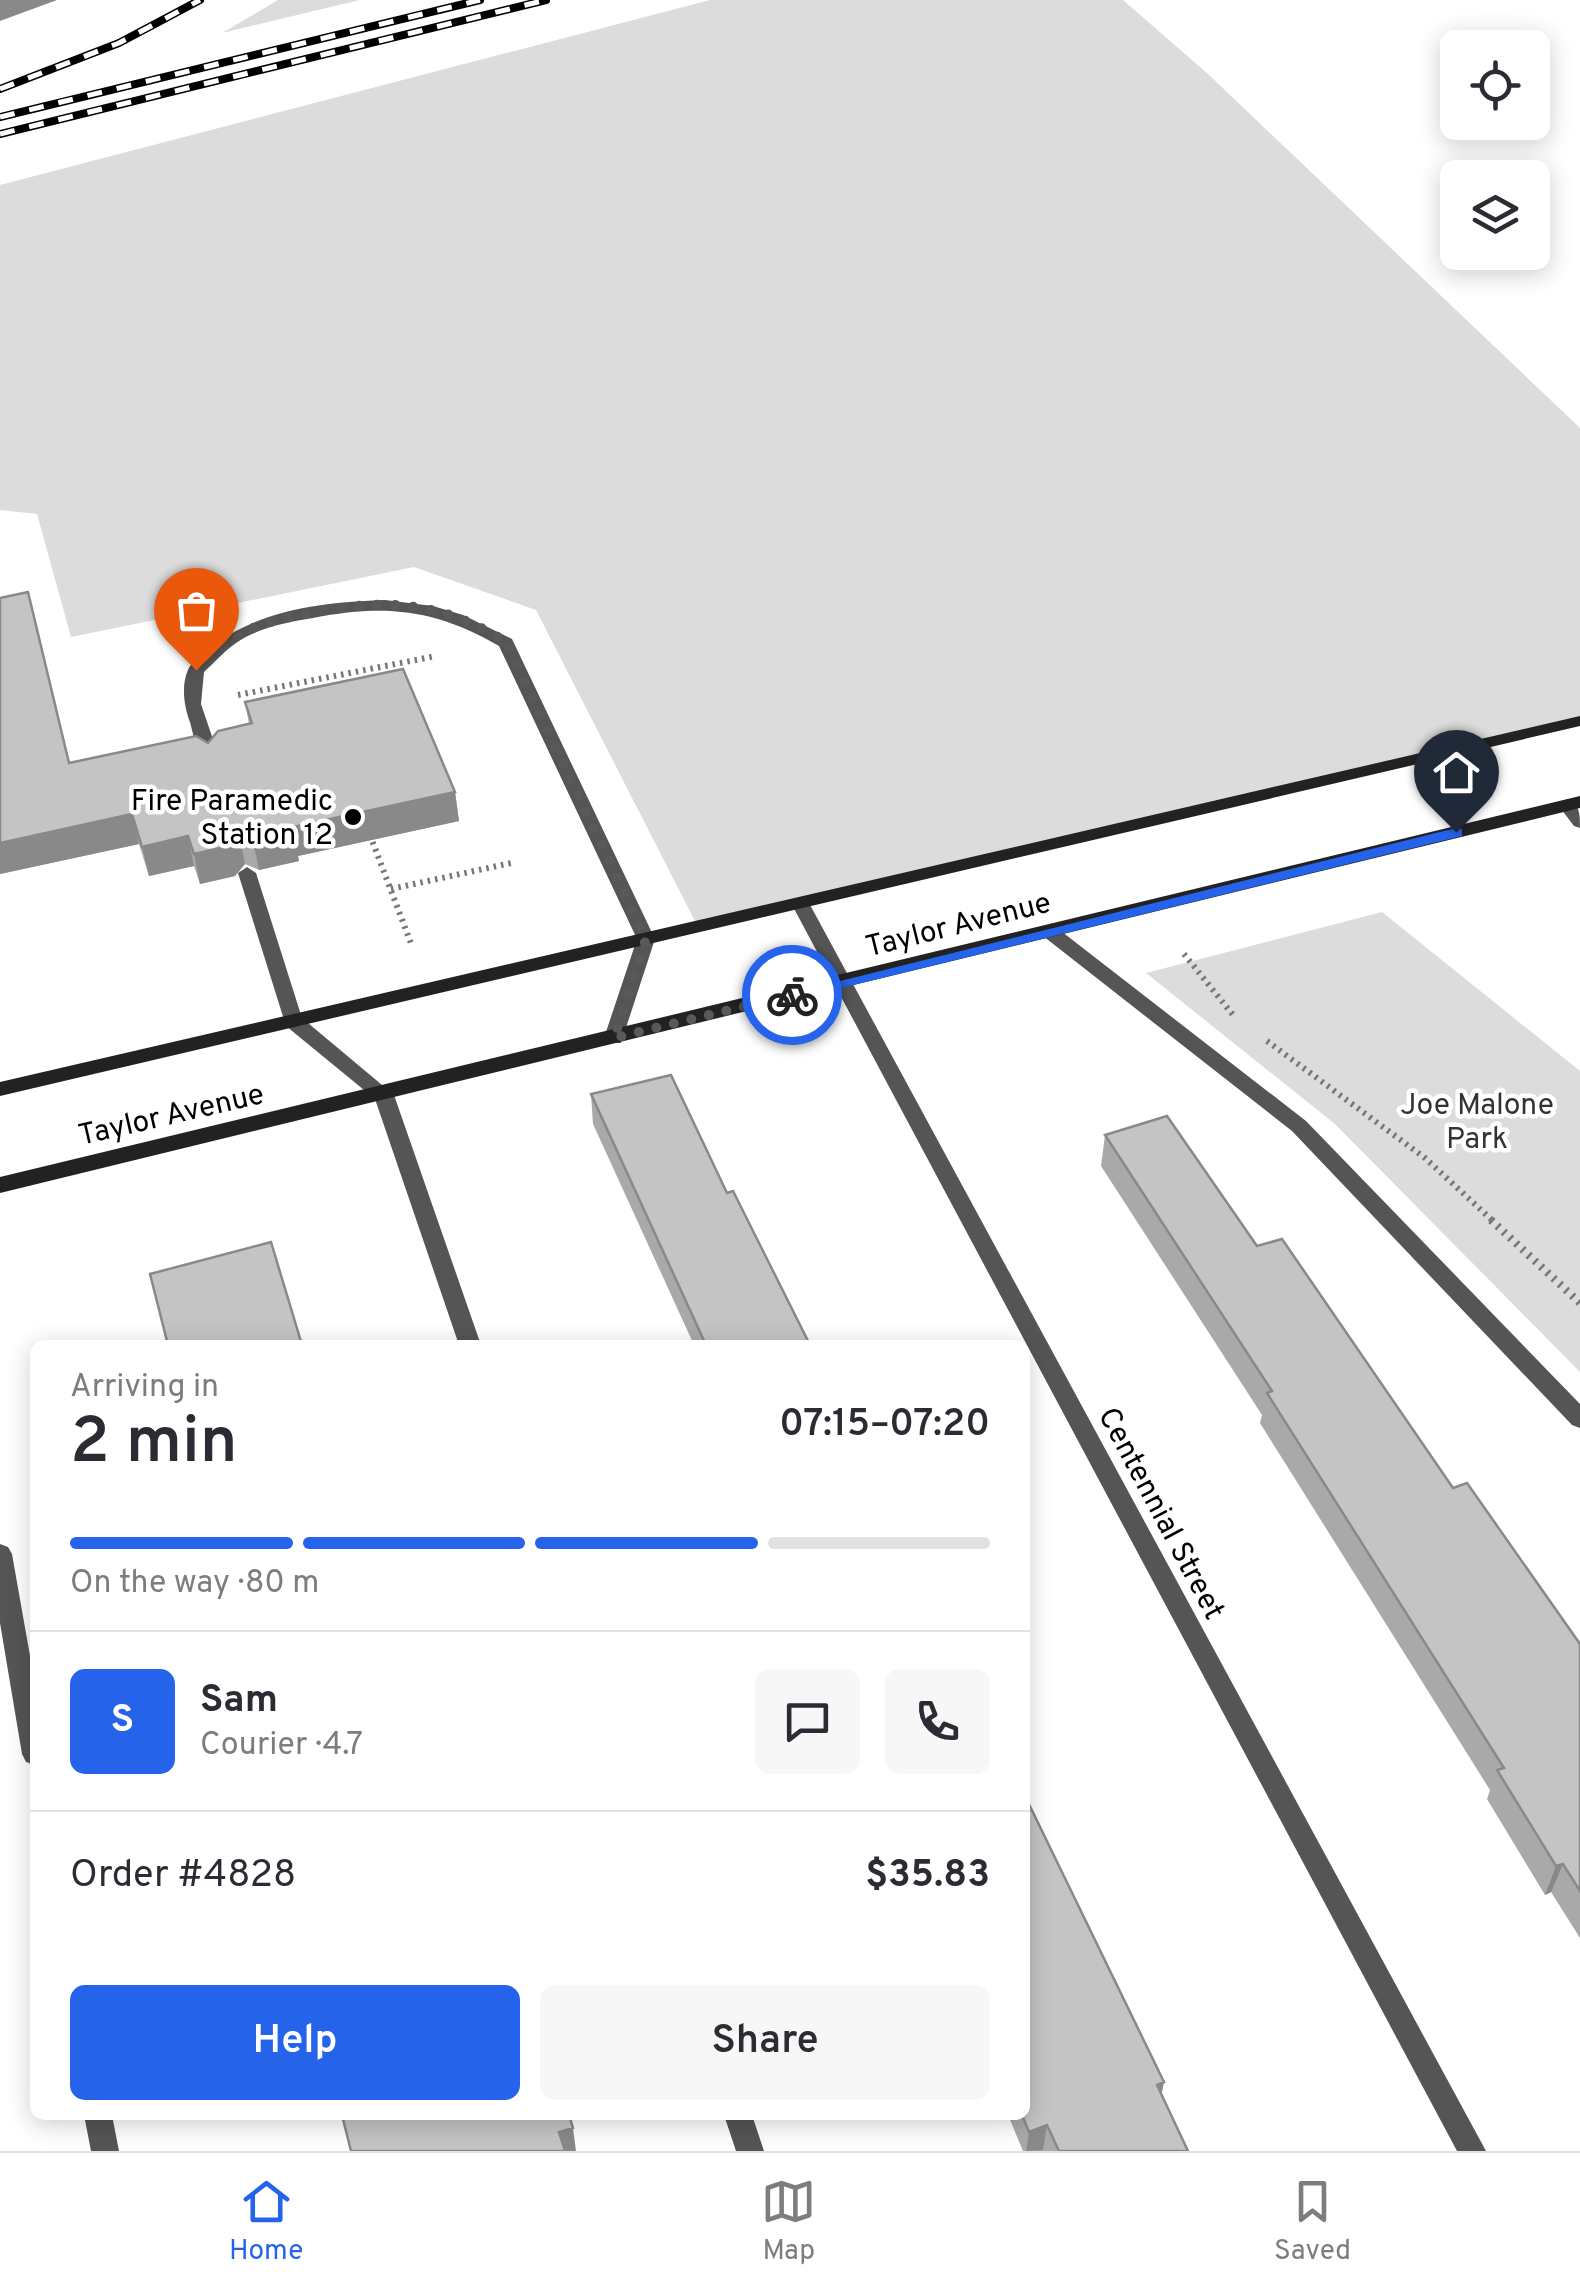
<!DOCTYPE html>
<html lang="en">
<head>
<meta charset="utf-8">
<style>
	body { margin:0; font-family:Overpass,sans-serif; background:#f7f7f7; color:#2b2b33; height:100vh; display:flex; flex-direction:column; font-size:38px; white-space:nowrap }
	* { box-sizing:border-box; margin:0 }
	p { font-size:32px; color:#7c7c81 }
	.icon { flex:none; width:55px; height:55px; fill:none; stroke:currentColor; stroke-width:2; stroke-linecap:round; stroke-linejoin:round }
	.map { position:relative; flex:1; overflow:hidden }
	.drawer { position:absolute; left:30px; top:1340px; width:1000px; height:780px; display:flex; flex-direction:column; background:#fff; border-radius:15px; box-shadow:0 5px 25px #0003 }
	.drawer>* { flex:none }
	.buttons { position:absolute; left:1440px; top:30px; display:grid; gap:20px }
	.buttons a { display:grid; place-items:center; width:110px; height:110px; border-radius:15px; background:#fff; box-shadow:0 5px 25px #0003; font-size:50px }
	.pin { position:absolute; display:grid; place-items:center; width:85px; height:85px; color:#fff; margin:-102px -42px; border-radius:50% 50% 50% 0; rotate:-45deg; box-shadow:0 0 10px #0007 }
	.pin .icon { rotate:45deg }
	.courier { position:absolute; display:grid; place-items:center; width:100px; height:100px; margin:-50px; border:8px solid #2563eb; border-radius:50%; background:#fff; color:#222; box-shadow:0 2px 12px #0007 }
	.head em { font-style:normal; font-weight:600 }
	.head div { display:flex; flex-direction:column-reverse }
	.head { display:flex; align-items:center; justify-content:space-between; height:170px; padding:0 40px }
	h1 { font-size:65px; font-weight:600; line-height:75px }
	.bar { display:grid; grid-template-columns:repeat(4,1fr); gap:15px 10px; align-content:center; height:120px; padding:0 40px }
	.bar i { height:12px; border-radius:8px; background:#e1e1e2 }
	.bar .on { background:#2563eb }
	.bar p { grid-column:span 4 }
	.line { display:flex; align-items:center; gap:25px; padding:0 40px; border-top:2px solid #e1e1e2 }
	.line div { flex:1 }
	.round { display:grid; place-items:center; flex:none; width:105px; height:105px; border-radius:15px; background:#f7f7f7 }
	.primary-button { display:flex; gap:20px; margin-top:auto; padding:20px 40px }
	.primary-button a { flex:1; height:115px; border-radius:15px; background:#2563eb; color:#fff; font-size:40px; font-weight:600; line-height:115px; text-align:center }
	.primary-button a+a { background:#f7f7f7; color:#2b2b33 }
	.dock { display:flex; justify-content:space-around; align-items:center; height:140px; border-top:2px solid #e1e1e2; background:#fff; font-size:28px; color:#7c7c81 }
	.dock a { display:grid; justify-items:center; gap:5px }
	.dock .on { color:#2563eb }
	.map>svg:first-child { display:block }
	.green { fill:#dcdcdc }
	.lines { fill:none; stroke-linecap:round; stroke-linejoin:round }
	.path-far1 { stroke:#777; stroke-width:6; stroke-dasharray:2.5 5; stroke-linecap:butt }
	.path { stroke:#777; stroke-width:8; stroke-dasharray:2.5 6; stroke-linecap:butt }
	.lane { fill:#555; fill-rule:evenodd }
	.street { fill:#555; fill-rule:evenodd }
	.secondary { fill:#222; fill-rule:evenodd }
	.rail-casing { stroke:#000; stroke-width:8 }
	.rail { stroke:#fff; stroke-width:5; stroke-dasharray:15; stroke-linecap:butt }
	.wall { fill:#a9a9a9 }
	.shaded-wall { fill:#898989 }
	.building { fill:#c4c4c4; stroke:#898989; stroke-width:2.5 }
	.route { fill:#2563eb }
	.done { stroke:#595959; stroke-width:10; stroke-dasharray:0 18 }
	.poi-dot { fill:#000; stroke:#fff; stroke-width:4 }
	.labels { text-anchor:middle; stroke-width:9; stroke-linejoin:round; paint-order:stroke }
	.poi-label { font-size:30px; fill:#000; stroke:#fff; text-anchor:end }
	.street-label { font-size:30px; fill:#000; stroke:#fff }
	.park-label { font-size:30px; fill:#333; stroke:#fff }
</style>
</head>
<body>
<div class="map">
<svg width="1580" height="2151" viewBox="0 0 1580 2151">
	<rect width="100%" height="100%" fill="#fff"/>
	<path class="green" d="M278,0H360L222,33Z
		M710,0H1123L1208,74L1580,428V721L698,927L536,610L414,567L71,637L37,514L0,510V185Z
		M1382,912L1580,1071V1372L1335,1124L1146,973Z"/>
	<g class="lines">
		<path class="path-far1" d="M238,695L436,656
			M370,835L412,946
			M391,889L511,863
			M1184,954L1233,1015
			M1267,1041L1425,1158L1494,1222"/>
		<path class="path" d="M1491,1220L1580,1303"/>
		<path class="lane" d="M385,600L433,606L463,615L512,639L655,939L621,1043H607L604,1038L637,939L499,646C435,609 385,604 313,618C288,622 261,627 239,641C226,649 216,661 204,672L201,704L221,763L212,769C198,763 194,737 190,722C184,707 181,685 188,670C190,664 199,658 204,654C251,610 323,602 385,600Z
			M1567,799C1580,803 1580,815 1580,828L1574,826L1558,805Z
			M247,867L256,873L302,1018L394,1095L481,1345H459L375,1099L286,1026L238,873Z
			M1050,926L1057,928L1306,1121L1580,1404V1428L1572,1425L1292,1131L1043,936L1041,932Z
			M724,2115H752L764,2151H736Z"/>
		<path class="street" d="M800,897L809,903L1486,2151H1457L791,903Z
			M0,1544L8,1547L12,1554L35,1684V1765L26,1762L22,1754L0,1623Z
			M84,2115H112L119,2151H91Z"/>
		<path class="secondary" d="M1580,716V726L0,1096V1082Z
			M1580,796V808L0,1193V1177Z"/>
		<defs>
			<path id="rail" d="M0,89L119,43L200,0
				M0,117L480,0
				M0,134L546,0"/>
		</defs>
		<use href="#rail" class="rail-casing"/>
		<use href="#rail" class="rail"/>
	</g>
	<path class="wall" d="M0,598L69,763L208,743L249,724L245,702L455,792L459,821L298,856L299,861L259,870L245,864L235,876L200,884L194,866L149,876L139,844L0,874Z
		M591,1094L727,1193L810,1345H694L593,1124Z
		M1105,1135L1257,1246L1580,1644V1938L1551,1892L1545,1895L1487,1799L1490,1790L1260,1423L1262,1415L1101,1166Z
		M1161,2095L1188,2151H1023L1008,2115H1025Z"/>
	<path class="shaded-wall" d="M0,0H57L0,21Z
		M455,792L459,821L298,856L299,861L259,870L253,841L293,827Z
		M132,814L139,844L0,874V843Z
		M239,834L245,864L235,876L200,884L194,854Z
		M188,836L194,866L149,876L142,847Z
		M1563,1864L1551,1892L1545,1895L1556,1866Z
		M1164,2082L1159,2108L1157,2085Z
		M1047,2125L1043,2150L1026,2151L1029,2132Z
		M573,2128L576,2151H562L559,2132Z"/>
	<path class="building" d="M28,592L69,763L196,736L208,743L218,731L252,723L245,702L403,669L455,792L293,827L294,831L253,841L239,834L229,846L194,854L188,836L142,847L132,814L0,843V598Z
		M671,1075L727,1193L733,1191L810,1345H698L705,1343L591,1094Z
		M1167,1116L1257,1246L1282,1239L1453,1488L1467,1483L1580,1644V1891L1563,1864L1556,1866L1497,1770L1504,1768L1267,1393L1272,1391L1105,1135Z
		M271,1242L302,1345H168L150,1274Z
		M1025,1796L1164,2082L1157,2085L1188,2151H1059L1047,2125L1029,2132L1022,2115H1025Z
		M342,2115H569L573,2128L559,2132L565,2151H351Z"/>
	<path class="route" d="M1456,828L1462,829V836L792,1000L784,995Z"/>
	<g class="lines">
		<path class="done" d="M196,670C210,658 224,644 239,635C257,624 284,618 305,614C382,598 439,600 506,642L646,939L614,1038L792,995"/>
	</g>
	<circle class="poi-dot" cx="353" cy="817" r="10"/>
	<g class="labels">
		<g class="poi-label">
			<text x="333" y="810">Fire Paramedic<tspan x="333" dy="34">Station 12</tspan></text>
		</g>
		<g class="street-label">
			<text transform="translate(958 924) rotate(-14)" y="10">Taylor Avenue</text>
			<text transform="translate(171 1114) rotate(-13)" y="10">Taylor Avenue</text>
			<text transform="translate(1162 1513) rotate(62)" y="10">Centennial Street</text>
		</g>
		<g class="park-label">
			<text x="1477" y="1114">Joe Malone<tspan x="1477" dy="34">Park</tspan></text>
		</g>
	</g>
</svg>
<div class="buttons">
<a><svg class="icon" aria-label="locate" viewBox="0 0 24 24"><circle cx="12" cy="12" r="6"/><path d="M12 2v4M12 18v4M2 12h4M18 12h4"/></svg></a>
<a><svg class="icon" aria-label="layers" viewBox="0 0 24 24"><path d="M12 4l9 5-9 5-9-5zM3 14l9 5 9-5"/></svg></a>
</div>
<div class="pin" style="left:196px;top:670px;background:#ea580c"><svg class="icon" aria-label="bag" viewBox="0 0 24 24"><path d="M5 8h14l-1 12H6zM9 8a3 3 0 0 1 6 0"/></svg></div>
<div class="pin" style="left:1456px;top:832px;background:#1f2937"><svg class="icon" aria-label="home" viewBox="0 0 24 24"><path d="M3 11l9-7 9 7M6 9v11h12V9"/></svg></div>
<div class="courier" style="left:792px;top:995px"><svg class="icon" aria-label="bike" viewBox="0 0 24 24"><circle cx="6" cy="16" r="4"/><circle cx="18" cy="16" r="4"/><path d="M6 16l4-8h5l3 8M10 8l3 8H6M13 5h3"/></svg></div>
<section class="drawer">
<div class="head"><div><h1>2 min</h1><p>Arriving in</p></div><em>07:15–07:20</em></div>
<div class="bar"><i class="on"></i><i class="on"></i><i class="on"></i><i></i><p>On the way · 80 m</p></div>
<div class="line" style="height:180px"><b class="round" style="background:#2563eb;color:#fff">S</b><div><b>Sam</b><p>Courier · 4.7</p></div><a class="round"><svg class="icon" aria-label="chat" viewBox="0 0 24 24"><path d="M4 5h16v11H9l-5 4z"/></svg></a><a class="round"><svg class="icon" aria-label="phone" viewBox="0 0 24 24"><path d="M5 4h4l2 5-3 2q2 4 5 5l2-3 5 2v4C11 20 4 13 5 4z"/></svg></a></div>
<div class="line" style="height:130px"><div>Order #4828</div><b>$35.83</b></div>
<div class="primary-button"><a>Help</a><a>Share</a></div>
</section>
</div>
<nav class="dock">
<a class="on"><svg class="icon" aria-label="home" viewBox="0 0 24 24"><path d="M3 11l9-7 9 7M6 9v11h12V9"/></svg>Home</a>
<a><svg class="icon" aria-label="map" viewBox="0 0 24 24"><path d="M3 6l6-2 6 2 6-2v14l-6 2-6-2-6 2zM9 4v14M15 6v14"/></svg>Map</a>
<a><svg class="icon" aria-label="saved" viewBox="0 0 24 24"><path d="M7 4h10v16l-5-4-5 4z"/></svg>Saved</a>
</nav>
</body>
</html>
